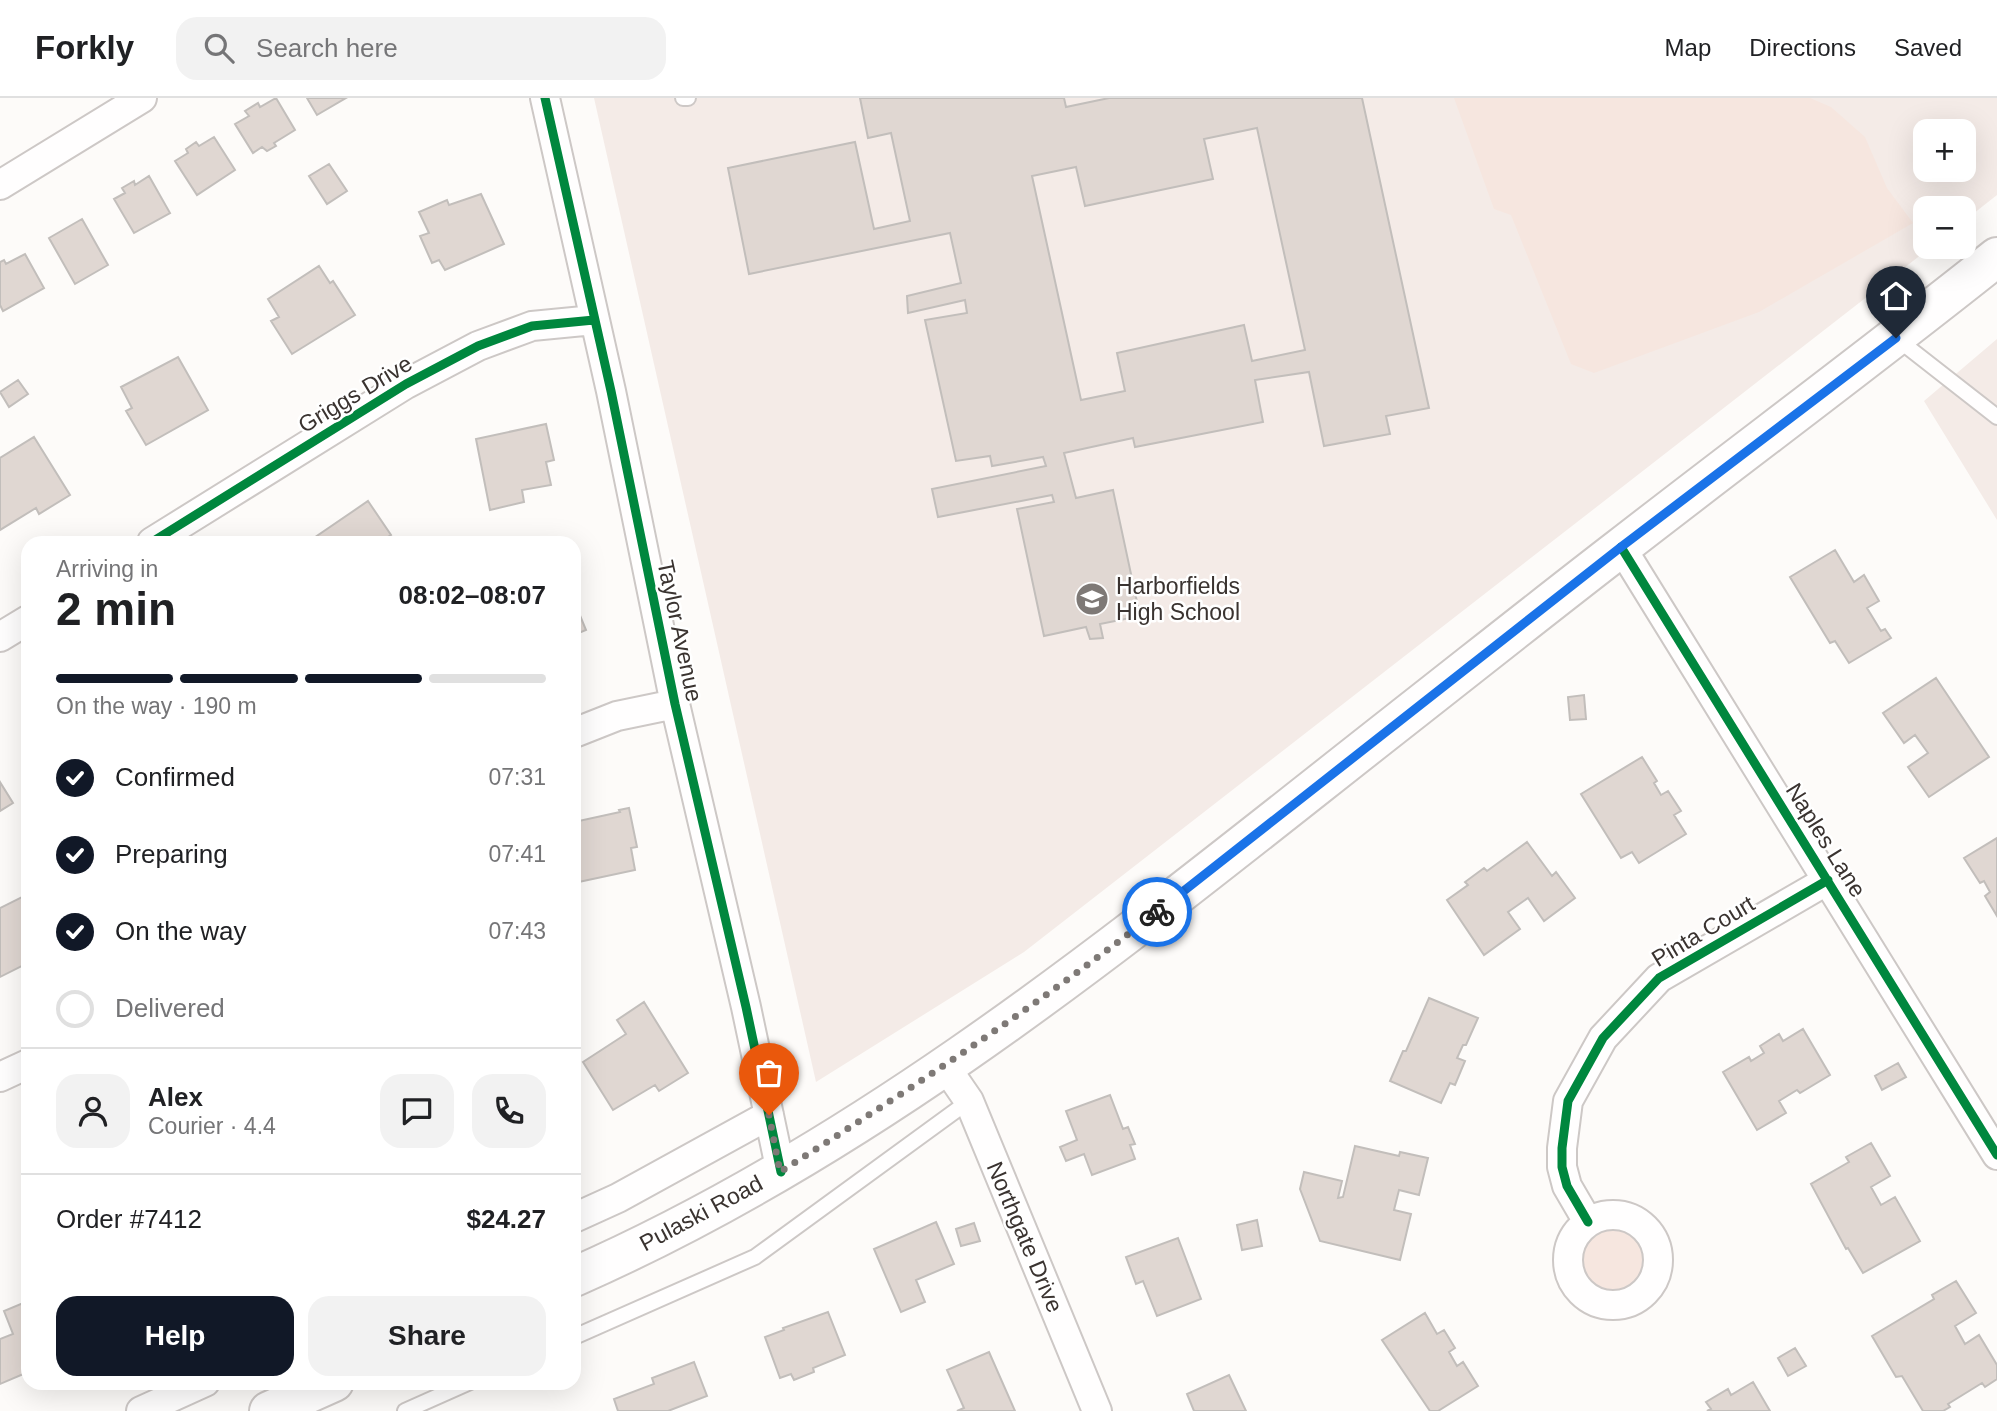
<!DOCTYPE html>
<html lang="en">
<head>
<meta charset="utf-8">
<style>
	body { margin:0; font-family:Arial,sans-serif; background:#f2f2f2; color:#202124; height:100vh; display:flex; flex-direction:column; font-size:26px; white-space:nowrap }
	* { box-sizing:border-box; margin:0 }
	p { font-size:23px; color:#757577 }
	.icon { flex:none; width:38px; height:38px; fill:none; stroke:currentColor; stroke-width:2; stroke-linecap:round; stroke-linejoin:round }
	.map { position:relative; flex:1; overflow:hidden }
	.details { position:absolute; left:21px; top:438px; width:560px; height:854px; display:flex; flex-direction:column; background:#fff; border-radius:21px; box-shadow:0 7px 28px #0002 }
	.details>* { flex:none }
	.tools { position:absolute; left:1913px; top:21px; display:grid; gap:14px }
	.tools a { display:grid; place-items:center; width:63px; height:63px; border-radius:14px; background:#fff; box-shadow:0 7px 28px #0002; font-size:35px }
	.pin { position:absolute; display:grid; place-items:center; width:60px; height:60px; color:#fff; margin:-72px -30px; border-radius:50% 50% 50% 0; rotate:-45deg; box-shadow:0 0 7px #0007 }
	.pin .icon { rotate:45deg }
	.courier { position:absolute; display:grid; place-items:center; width:70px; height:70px; margin:-35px; border:5px solid #1a73e8; border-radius:50%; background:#fff; color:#222; box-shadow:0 2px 9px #0007 }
	.overview em { font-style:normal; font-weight:600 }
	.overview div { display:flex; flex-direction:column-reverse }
	.overview { display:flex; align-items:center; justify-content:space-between; height:119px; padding:0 35px }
	h1 { font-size:46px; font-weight:600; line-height:52px }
	.bar { display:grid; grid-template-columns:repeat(4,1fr); gap:10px 7px; align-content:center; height:84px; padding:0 35px }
	.bar i { height:9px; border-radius:5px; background:#e0e0e0 }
	.bar .selected { background:#111827 }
	.bar p { grid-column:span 4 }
	.line { display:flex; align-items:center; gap:18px; padding:0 35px; border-top:2px solid #e0e0e0 }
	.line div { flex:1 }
	.round { display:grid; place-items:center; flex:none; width:74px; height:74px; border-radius:21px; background:#f2f2f2 }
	ol { padding:0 35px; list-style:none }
	li { display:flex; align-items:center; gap:21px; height:77px }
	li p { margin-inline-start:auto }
	li .icon { padding:7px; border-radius:50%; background:#111827; color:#fff; stroke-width:4 }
	li:last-child { color:#757577 }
	li i { width:38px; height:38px; border:4px solid #e0e0e0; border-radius:50% }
	.button { display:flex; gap:14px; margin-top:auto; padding:14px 35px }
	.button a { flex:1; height:80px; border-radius:21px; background:#111827; color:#fff; font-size:28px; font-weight:600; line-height:80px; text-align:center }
	.button a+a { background:#f2f2f2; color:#202124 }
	header { display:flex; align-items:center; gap:42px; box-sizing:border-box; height:98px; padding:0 35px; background:#fff; border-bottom:2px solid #e0e0e0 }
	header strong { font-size:33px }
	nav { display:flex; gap:38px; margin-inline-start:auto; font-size:24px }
	.search { width:490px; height:63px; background:#f2f2f2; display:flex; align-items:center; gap:18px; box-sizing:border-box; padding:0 24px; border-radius:21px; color:#757577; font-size:26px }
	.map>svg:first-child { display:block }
	.built { fill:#f4ebe7; fill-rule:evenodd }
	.green { fill:#f6e6df }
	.building { fill:#e0d7d2; stroke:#c2bebb; stroke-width:2; fill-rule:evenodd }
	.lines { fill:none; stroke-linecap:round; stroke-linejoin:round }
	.service-casing { stroke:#cdc8c6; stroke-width:18 }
	.minor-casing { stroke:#cdc8c6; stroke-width:32 }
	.secondary-casing { stroke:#cdc8c6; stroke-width:42 }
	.service { stroke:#fffefe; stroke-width:14 }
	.minor { stroke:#fffefe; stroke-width:28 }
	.secondary { stroke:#fffefe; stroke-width:38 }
	.cycleway-casing { stroke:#fff; stroke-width:13 }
	.cycleway { stroke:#00873e; stroke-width:9 }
	.done { stroke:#7e7976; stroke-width:7; stroke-dasharray:0 12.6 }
	.route { stroke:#1a73e8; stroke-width:9 }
	.labels { text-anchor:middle; stroke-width:5; stroke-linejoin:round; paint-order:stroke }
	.street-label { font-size:23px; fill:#3a3330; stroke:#fff }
	.poi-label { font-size:23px; fill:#3a3330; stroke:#fff; text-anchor:start }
</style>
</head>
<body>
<header>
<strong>Forkly</strong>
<div class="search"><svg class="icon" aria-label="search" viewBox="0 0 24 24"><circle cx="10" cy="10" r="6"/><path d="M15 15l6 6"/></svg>Search here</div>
<nav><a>Map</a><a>Directions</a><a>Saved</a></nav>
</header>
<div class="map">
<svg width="1997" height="1313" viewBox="0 0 1997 1313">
	<rect width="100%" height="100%" fill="#fdfbf9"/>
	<path class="built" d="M594,0H1997V97L1964,123V110H1925V149H1931L1024,854L816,984ZM1925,33H1964V72H1925Z
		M1997,241V422L1924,303Z"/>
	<path class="green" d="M1454,0H1810L1831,9L1865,39L1887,90L1913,125L1759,214L1594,275L1571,266L1511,117L1494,111Z
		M1576 1162a37 37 0 1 1 74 0a37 37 0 1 1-74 0Z"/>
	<path class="building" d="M276,0L295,32L274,45L276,48L267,53L262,49L253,55L235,26L249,18L245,13L258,5L260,9Z
		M307,0H346L317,17Z
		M860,0H1064L1066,9L1109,0H1362L1429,310L1386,318L1390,336L1324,348L1309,274L1255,282L1263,324L1135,349L1133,340L1064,355L1076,400L1113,392L1140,518L1100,526L1103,540L1090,541L1086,529L1044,538L1017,411L1054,404L1052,397L938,419L932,391L1046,368L1043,359L992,368L990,358L956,363L925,222L967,215L965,202L908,215L907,198L961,185L950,135L749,176L728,70L855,44L874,131L910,123L891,35L868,40ZM1257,30L1305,252L1252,263L1244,227L1117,255L1125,293L1081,302L1032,78L1076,69L1085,108L1213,81L1204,41Z
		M214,39L235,72L197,97L175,63L188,55L186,51L196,44L199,48Z
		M329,66L347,93L327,106L309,78Z
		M149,78L170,115L134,135L114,101L125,95L122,90L134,83L135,87Z
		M481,96L504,146L445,172L439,162L432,165L420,138L429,135L419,114L447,102L449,107Z
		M82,121L108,167L75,186L49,140Z
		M25,156L44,190L3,213L0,207V164L4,162L6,166Z
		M319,168L330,185L333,183L355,217L292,256L271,223L279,219L268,201Z
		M178,259L208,312L146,347L126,313L132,310L121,289Z
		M18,282L28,296L9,309L0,294Z
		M546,326L554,362L546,364L551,387L522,392L524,404L490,412L476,341Z
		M34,339L70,397L39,416L36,410L0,432V360Z
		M368,403L391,437L383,442L385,444H308Z
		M1835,452L1854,484L1864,477L1879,503L1867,510L1881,533L1885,531L1891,540L1849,565L1835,543L1830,545L1790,479Z
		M574,503L586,532L574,537Z
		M1936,580L1989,659L1929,699L1908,669L1928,655L1915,637L1904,645L1883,615Z
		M1584,597L1586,621L1570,622L1568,599Z
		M1642,659L1657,683L1654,685L1661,697L1668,693L1681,713L1674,717L1686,736L1639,765L1632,754L1621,760L1581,696Z
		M0,684L13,705L0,713Z
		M629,710L637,749L631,750L635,772L574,785V724L620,714L619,712Z
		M1997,740V818L1985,798L1990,794L1984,783L1980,785L1964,760Z
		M1527,744L1552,778L1556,774L1575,800L1544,823L1528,800L1508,814L1520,831L1484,857L1447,802L1468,787L1465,784L1484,770L1487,773Z
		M28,796V865L0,879V810Z
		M1429,900L1478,920L1466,947H1463L1457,960L1465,963L1455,987L1450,985L1441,1005L1390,983L1403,953H1406Z
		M644,904L688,975L659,993L655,987L613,1012L583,964L626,936L617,922Z
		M1803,931L1830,977L1800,995L1797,992L1779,1003L1786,1015L1757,1032L1723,974L1749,959L1751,963L1764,955L1760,948L1779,936L1783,943Z
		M1898,965L1906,979L1882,992L1875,978Z
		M1110,997L1123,1031L1128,1029L1135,1046L1130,1047L1135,1061L1092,1077L1084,1056L1066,1063L1060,1049L1077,1042L1066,1013Z
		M1871,1045L1890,1078L1871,1089L1881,1107L1895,1099L1920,1143L1863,1175L1848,1150L1846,1151L1811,1086L1849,1064L1846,1059Z
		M1355,1048L1399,1058L1400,1054L1428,1060L1419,1097L1399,1092L1394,1112L1411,1116L1400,1162L1320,1143L1300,1091L1304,1074L1342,1083L1338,1100L1343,1099Z
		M1257,1122L1262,1148L1242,1152L1237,1127Z
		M936,1124L954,1166L916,1182L925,1204L901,1214L874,1151Z
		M974,1125L980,1143L961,1148L956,1131Z
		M1178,1140L1201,1201L1157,1218L1143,1183L1136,1186L1126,1159Z
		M1956,1183L1976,1215L1955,1228L1965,1246L1979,1237L1997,1267V1281L1985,1289L1982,1285L1948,1306L1950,1309L1943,1313H1923L1902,1278L1896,1279L1872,1238L1934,1201L1932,1197Z
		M28,1203V1274L0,1286V1241L13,1236L4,1213Z
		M828,1214L845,1257L813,1270L814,1274L794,1282L791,1276L780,1280L765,1239L784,1232L783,1230Z
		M1425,1215L1437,1236L1444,1232L1455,1250L1449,1254L1457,1268L1463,1264L1478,1288L1438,1313H1430L1382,1242Z
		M1795,1250L1806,1268L1788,1278L1778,1260Z
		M989,1254L1015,1313H957L964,1310L947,1272Z
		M694,1264L707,1298L668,1313H618L614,1301L654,1286L652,1280Z
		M1229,1277L1246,1313H1194L1187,1296Z
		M1753,1284L1770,1313H1707L1711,1311L1706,1304L1728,1291L1731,1297Z"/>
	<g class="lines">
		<defs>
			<path id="service" d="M683,0H688
				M1896,240L1997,319
				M574,1239L755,1159L969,1003
				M405,1313L470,1284"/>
			<path id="minor" d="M545,0L611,293L675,606L746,909L781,1074
				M0,87L142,0
				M152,444L406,286L478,248L532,228L594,222
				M1621,449L1997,1057
				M0,539L28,522
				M574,635L617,618L675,606
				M945,968L969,1003L1097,1313
				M0,979L28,966
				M1568 1162a45 45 0 1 1 90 0a45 45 0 1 1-90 0Z
				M574,1120L618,1100L769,1017
				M1588,1124L1567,1088L1562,1069V1050L1568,1003L1603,940L1659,880L1828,782
				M141,1313L205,1284"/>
			<path id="secondary" d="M574,1179C879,1045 1138,828 1398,624C1472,566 1546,507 1620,450C1746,352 1873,258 1997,159
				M269,1313L334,1284"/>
		</defs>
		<use href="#service" class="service-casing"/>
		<use href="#minor" class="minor-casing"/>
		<use href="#secondary" class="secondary-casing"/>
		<use href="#service" class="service"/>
		<use href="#minor" class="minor"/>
		<use href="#secondary" class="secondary"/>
		<defs>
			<path id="cycleway" d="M545,0L611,293L675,606L746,909L781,1074
				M152,444L406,286L478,248L532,228L594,222
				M1621,449L1997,1057
				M1588,1124L1567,1088L1562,1069V1050L1568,1003L1603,940L1659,880L1828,782"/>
		</defs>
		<use href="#cycleway" class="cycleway-casing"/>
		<use href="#cycleway" class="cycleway"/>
	</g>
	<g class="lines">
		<path class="done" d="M769,1017L780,1074C909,992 1037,908 1157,814"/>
		<path class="route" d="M1157,814L1621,449L1896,240"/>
	</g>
	<defs>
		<symbol id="school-disc" viewBox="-11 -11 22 22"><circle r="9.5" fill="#7e7976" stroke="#fff"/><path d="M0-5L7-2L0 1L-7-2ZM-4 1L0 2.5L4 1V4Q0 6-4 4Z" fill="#fff"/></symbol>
	</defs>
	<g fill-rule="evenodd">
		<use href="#school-disc" x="1073" y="482" width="38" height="38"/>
	</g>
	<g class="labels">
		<g class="street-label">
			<text transform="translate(355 296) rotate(-31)" y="8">Griggs Drive</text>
			<text transform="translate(680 533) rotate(78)" y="8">Taylor Avenue</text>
			<text transform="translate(1826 742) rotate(58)" y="8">Naples Lane</text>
			<text transform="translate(1703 833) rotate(-31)" y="8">Pinta Court</text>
			<text transform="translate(701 1115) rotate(-28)" y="8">Pulaski Road</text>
			<text transform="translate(1025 1139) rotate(67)" y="8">Northgate Drive</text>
		</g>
		<g class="poi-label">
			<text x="1116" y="496">Harborfields<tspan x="1116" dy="26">High School</tspan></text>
		</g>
	</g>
</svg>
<div class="tools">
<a>+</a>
<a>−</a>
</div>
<div class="pin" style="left:769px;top:1017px;background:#ea580c"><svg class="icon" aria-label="bag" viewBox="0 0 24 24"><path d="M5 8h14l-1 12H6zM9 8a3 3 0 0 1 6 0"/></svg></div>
<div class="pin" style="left:1896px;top:240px;background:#1f2937"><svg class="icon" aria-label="home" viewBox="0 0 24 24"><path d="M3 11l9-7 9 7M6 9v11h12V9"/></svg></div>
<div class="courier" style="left:1157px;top:814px"><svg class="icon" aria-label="bike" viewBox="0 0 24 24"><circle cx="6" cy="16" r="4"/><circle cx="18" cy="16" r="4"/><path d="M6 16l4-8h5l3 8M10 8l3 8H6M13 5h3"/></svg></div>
<section class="details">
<div class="overview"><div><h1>2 min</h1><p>Arriving in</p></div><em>08:02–08:07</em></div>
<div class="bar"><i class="selected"></i><i class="selected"></i><i class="selected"></i><i></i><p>On the way · 190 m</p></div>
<ol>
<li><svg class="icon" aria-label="check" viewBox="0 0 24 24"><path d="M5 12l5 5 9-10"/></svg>Confirmed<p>07:31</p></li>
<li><svg class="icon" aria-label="check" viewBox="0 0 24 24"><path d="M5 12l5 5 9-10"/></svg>Preparing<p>07:41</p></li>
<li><svg class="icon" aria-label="check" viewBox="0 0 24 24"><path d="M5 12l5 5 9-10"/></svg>On the way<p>07:43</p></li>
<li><i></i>Delivered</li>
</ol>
<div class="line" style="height:126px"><a class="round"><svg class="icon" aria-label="person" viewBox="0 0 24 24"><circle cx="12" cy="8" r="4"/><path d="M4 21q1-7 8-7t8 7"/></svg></a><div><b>Alex</b><p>Courier · 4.4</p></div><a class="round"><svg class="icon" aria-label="chat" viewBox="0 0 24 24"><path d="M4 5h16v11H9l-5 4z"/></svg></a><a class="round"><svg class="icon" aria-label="phone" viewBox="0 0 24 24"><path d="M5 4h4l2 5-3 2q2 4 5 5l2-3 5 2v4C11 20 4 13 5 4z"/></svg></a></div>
<div class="line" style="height:91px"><div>Order #7412</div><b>$24.27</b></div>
<div class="button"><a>Help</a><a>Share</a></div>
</section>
</div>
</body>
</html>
